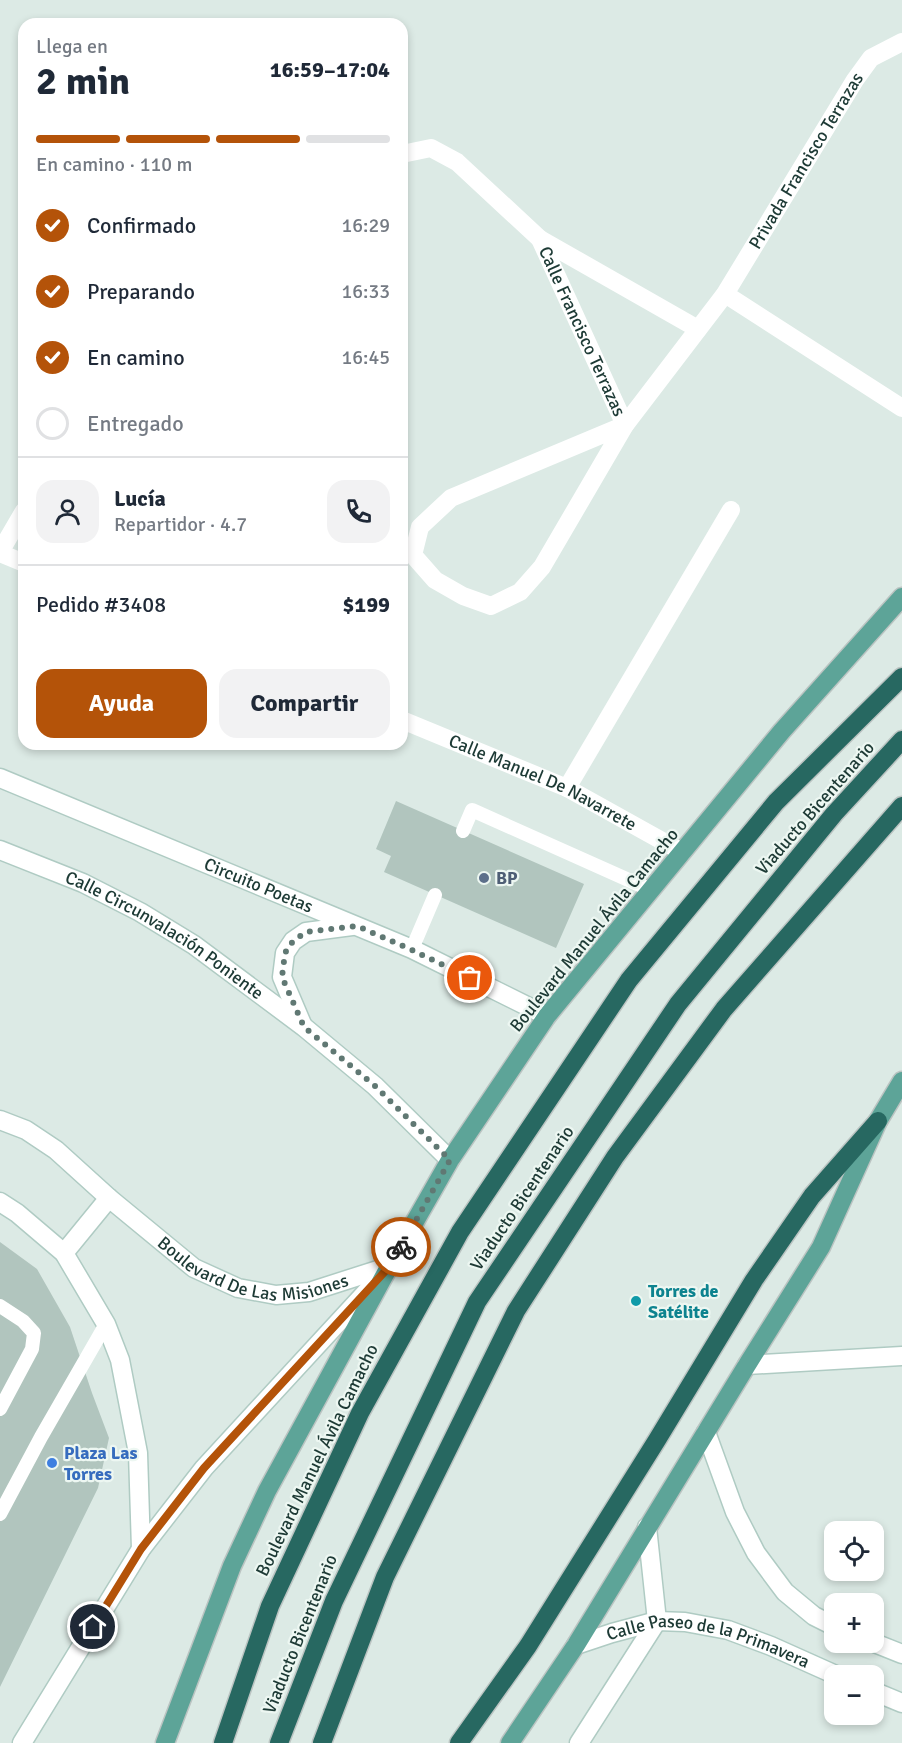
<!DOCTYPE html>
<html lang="es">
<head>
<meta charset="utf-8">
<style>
	body { margin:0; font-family:Signika,sans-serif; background:#f2f2f3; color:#1f2937; height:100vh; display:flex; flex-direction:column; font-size:22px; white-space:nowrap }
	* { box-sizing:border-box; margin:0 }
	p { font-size:20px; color:#747a83 }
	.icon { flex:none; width:33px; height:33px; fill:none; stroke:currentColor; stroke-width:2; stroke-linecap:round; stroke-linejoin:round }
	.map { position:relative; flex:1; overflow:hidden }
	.side { position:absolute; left:18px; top:18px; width:390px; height:732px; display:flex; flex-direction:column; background:#fff; border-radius:18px; box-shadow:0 3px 9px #0003 }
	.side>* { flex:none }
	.fabs { position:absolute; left:824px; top:1521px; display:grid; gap:12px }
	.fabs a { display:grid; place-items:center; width:60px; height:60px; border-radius:12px; background:#fff; box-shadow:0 3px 9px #0003; font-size:30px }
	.pin { position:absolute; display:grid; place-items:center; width:51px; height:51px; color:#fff; margin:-26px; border:3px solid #fff; border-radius:50%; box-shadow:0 2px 6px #0007 }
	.courier { position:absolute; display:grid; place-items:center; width:60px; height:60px; margin:-30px; border:4px solid #b45309; border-radius:50%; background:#fff; color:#222; box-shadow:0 2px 8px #0007 }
	.headline em { font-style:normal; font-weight:700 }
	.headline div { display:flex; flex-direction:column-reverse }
	.headline { display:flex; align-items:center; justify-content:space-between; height:102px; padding:0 18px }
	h1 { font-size:39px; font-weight:700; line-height:45px }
	.bar { display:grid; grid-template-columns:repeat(4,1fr); gap:9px 6px; align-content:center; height:72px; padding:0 18px }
	.bar i { height:8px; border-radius:4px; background:#e0e1e3 }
	.bar .current { background:#b45309 }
	.bar p { grid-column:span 4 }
	.line { display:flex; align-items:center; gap:15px; padding:0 18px; border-top:2px solid #e0e1e3 }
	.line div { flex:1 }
	.round { display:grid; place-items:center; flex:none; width:63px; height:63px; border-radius:18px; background:#f2f2f3 }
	ol { padding:0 18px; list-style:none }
	li { display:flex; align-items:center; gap:18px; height:66px }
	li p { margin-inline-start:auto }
	li .icon { padding:6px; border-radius:50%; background:#b45309; color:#fff; stroke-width:4 }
	li:last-child { color:#747a83 }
	li i { width:33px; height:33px; border:3px solid #e0e1e3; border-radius:50% }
	.button { display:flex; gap:12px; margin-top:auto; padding:12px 18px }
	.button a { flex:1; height:69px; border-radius:18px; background:#b45309; color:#fff; font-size:24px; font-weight:700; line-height:69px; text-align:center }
	.button a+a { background:#f2f2f3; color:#1f2937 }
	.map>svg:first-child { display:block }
	.building { fill:#b1c5be }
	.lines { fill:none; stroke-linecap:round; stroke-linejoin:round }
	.secondary-casing { stroke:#afcbc3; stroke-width:21 }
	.primary-casing { stroke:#bbc4c2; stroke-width:21 }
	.highway-casing { stroke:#bbc4c2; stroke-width:21 }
	.lane { stroke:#fff; stroke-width:14 }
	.street { stroke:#fff; stroke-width:18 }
	.secondary { stroke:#fff; stroke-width:18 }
	.primary { stroke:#5da498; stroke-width:18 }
	.highway { stroke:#276861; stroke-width:18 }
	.done { stroke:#607873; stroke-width:6; stroke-dasharray:0 10.8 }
	.route { stroke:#b45309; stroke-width:8 }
	.service-dot { fill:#5c6f8a; stroke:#edf7f2; stroke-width:2 }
	.culture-dot { fill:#0f9aa8; stroke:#edf7f2; stroke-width:2 }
	.shop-dot { fill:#3f7fe0; stroke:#edf7f2; stroke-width:2 }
	.labels { text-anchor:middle; stroke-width:4.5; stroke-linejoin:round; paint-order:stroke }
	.street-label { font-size:18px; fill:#1d3a35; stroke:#edf7f2 }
	.service-label { font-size:18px; font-weight:bold; fill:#4e5e75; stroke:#edf7f2; text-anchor:start }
	.culture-label { font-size:18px; font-weight:bold; fill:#0d838f; stroke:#edf7f2; text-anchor:start }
	.shop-label { font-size:18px; font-weight:bold; fill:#366cbe; stroke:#edf7f2; text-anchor:start }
</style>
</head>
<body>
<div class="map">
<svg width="902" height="1743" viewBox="0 0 902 1743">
	<rect width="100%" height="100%" fill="#dceae5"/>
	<path class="building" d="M396,801L584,884L556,948L384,872L391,856L376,849Z
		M0,1242L37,1269L70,1327L92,1393L109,1438L98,1488L0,1687Z"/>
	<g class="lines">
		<defs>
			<g id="secondary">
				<path id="s4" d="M0,778L412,949L547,1016"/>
				<path id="s5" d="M0,850L83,883L140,912L194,945L304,1027L375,1086L450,1160"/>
				<path d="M302,1024L282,977L285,953L293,941L306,932L352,926"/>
				<path id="s6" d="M0,1120L26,1130L56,1150L109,1198L194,1268L238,1288L276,1295L309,1292L387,1267"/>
				<path d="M0,1202L17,1213L64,1253L106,1324L120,1360L138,1453L141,1549"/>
				<path d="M64,1253L109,1198"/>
				<path d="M747,1365L902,1356"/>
				<path d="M706,1432L735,1512L756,1553L785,1592L814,1616L834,1626"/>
				<path d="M872,1642L902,1654"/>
				<path id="s7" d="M576,1645L612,1633L657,1621L685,1622L728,1630L771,1646L838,1676"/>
				<path d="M873,1691L902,1703"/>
				<path d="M22,1743L141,1549L204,1468L380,1277"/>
				<path d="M579,1743L657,1621L647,1527"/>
			</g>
			<path id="primary" d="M165,1743L232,1566L267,1491L389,1267L450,1160L547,1016L782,731L902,597
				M510,1743L576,1645L747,1365L821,1247L878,1121L902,1081"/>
			<path id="highway" d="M223,1743L270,1606L360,1413L460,1232L629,980L776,802L902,677
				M279,1743L334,1601L477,1302L678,1004L834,814L902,740
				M322,1743L385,1577L516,1311L615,1157L724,1009L902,806
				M459,1743L528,1646L657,1440L754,1280L812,1196L878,1121"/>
		</defs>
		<use href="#secondary" class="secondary-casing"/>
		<use href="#primary" class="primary-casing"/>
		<use href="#highway" class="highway-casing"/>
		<path class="lane" d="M463,831L472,810L651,890
			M412,949L435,895
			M0,1306L23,1321L34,1333L32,1349L0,1409
			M0,1514L41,1437L106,1324"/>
		<g class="street">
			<path id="s1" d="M402,154L431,148L457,162L540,239L625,425"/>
			<path d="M540,239L698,329"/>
			<path d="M725,294L902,408"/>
			<path id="s2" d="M625,425L451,498L420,527L413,555L435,580L463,596L491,606L520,592L542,567L625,425L725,294L855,80L871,58L902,42"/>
			<path d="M0,552L24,511"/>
			<path d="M0,553L24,563"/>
			<path id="s3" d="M402,720L567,788L682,852"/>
			<path d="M567,788L731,510"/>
		</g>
		<use href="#secondary" class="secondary"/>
		<use href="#primary" class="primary"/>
		<use href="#highway" class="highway"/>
	</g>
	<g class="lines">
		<path class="done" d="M401,1247L450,1160L375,1086L304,1027L282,977L285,953L293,941L306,932L357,926L412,950L470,978"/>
		<path class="route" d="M93,1627L141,1549L204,1468L389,1267L401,1247"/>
	</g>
	<circle class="service-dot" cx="484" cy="878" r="6"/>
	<circle class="culture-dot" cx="636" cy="1301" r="6"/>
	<circle class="shop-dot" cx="52" cy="1463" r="6"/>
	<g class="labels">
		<g class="street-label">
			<text dy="6" stroke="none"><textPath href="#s2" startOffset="906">Privada Francisco Terrazas</textPath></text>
			<text dy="6" stroke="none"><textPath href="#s1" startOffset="274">Calle Francisco Terrazas</textPath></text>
			<text dy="6" stroke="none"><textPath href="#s3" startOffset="154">Calle Manuel De Navarrete</textPath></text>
			<text transform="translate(815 808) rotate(-49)" y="6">Viaducto Bicentenario</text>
			<text dy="6" stroke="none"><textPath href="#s4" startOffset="280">Circuito Poetas</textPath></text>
			<text transform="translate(594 930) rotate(-51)" y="6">Boulevard Manuel Ávila Camacho</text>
			<text dy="6" stroke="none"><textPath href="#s5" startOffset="186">Calle Circunvalación Poniente</textPath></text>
			<text transform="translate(522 1198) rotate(-56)" y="6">Viaducto Bicentenario</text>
			<text dy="6" stroke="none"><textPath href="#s6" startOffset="304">Boulevard De Las Misiones</textPath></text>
			<text transform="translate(317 1460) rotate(-64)" y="6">Boulevard Manuel Ávila Camacho</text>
			<text transform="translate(300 1634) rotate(-68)" y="6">Viaducto Bicentenario</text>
			<text dy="6" stroke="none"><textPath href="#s7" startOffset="138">Calle Paseo de la Primavera</textPath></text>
		</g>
		<g class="service-label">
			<text x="496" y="884">BP</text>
		</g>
		<g class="culture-label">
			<text x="648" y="1297">Torres de<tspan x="648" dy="21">Satélite</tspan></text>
		</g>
		<g class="shop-label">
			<text x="64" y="1459">Plaza Las<tspan x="64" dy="21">Torres</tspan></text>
		</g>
	</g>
</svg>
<div class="fabs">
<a><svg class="icon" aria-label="locate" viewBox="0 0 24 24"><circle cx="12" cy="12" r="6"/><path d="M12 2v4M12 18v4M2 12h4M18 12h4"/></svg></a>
<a>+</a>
<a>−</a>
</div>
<div class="pin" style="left:470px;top:978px;background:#ea580c"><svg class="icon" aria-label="bag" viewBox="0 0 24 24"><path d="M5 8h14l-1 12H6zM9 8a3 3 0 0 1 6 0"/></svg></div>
<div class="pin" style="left:93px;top:1627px;background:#1f2937"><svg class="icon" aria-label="home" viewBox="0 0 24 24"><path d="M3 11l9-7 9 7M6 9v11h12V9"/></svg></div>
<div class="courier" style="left:401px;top:1247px"><svg class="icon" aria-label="bike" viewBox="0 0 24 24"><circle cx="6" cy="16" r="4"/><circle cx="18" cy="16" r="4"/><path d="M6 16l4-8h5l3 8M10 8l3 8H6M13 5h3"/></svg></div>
<section class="side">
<div class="headline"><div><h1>2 min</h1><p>Llega en</p></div><em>16:59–17:04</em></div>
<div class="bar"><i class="current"></i><i class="current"></i><i class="current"></i><i></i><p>En camino · 110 m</p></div>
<ol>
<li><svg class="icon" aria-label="check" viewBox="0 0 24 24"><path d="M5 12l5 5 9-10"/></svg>Confirmado<p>16:29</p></li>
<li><svg class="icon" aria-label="check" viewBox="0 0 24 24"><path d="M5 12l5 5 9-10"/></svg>Preparando<p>16:33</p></li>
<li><svg class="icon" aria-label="check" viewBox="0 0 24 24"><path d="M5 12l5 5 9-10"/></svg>En camino<p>16:45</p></li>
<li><i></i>Entregado</li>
</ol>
<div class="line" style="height:108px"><a class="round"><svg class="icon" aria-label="person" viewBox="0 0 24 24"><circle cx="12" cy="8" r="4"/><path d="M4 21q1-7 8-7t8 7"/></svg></a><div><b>Lucía</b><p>Repartidor · 4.7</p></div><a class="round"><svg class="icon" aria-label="phone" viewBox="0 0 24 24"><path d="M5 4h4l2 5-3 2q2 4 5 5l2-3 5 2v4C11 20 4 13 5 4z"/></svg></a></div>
<div class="line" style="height:78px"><div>Pedido #3408</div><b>$199</b></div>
<div class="button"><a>Ayuda</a><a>Compartir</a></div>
</section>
</div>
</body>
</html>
